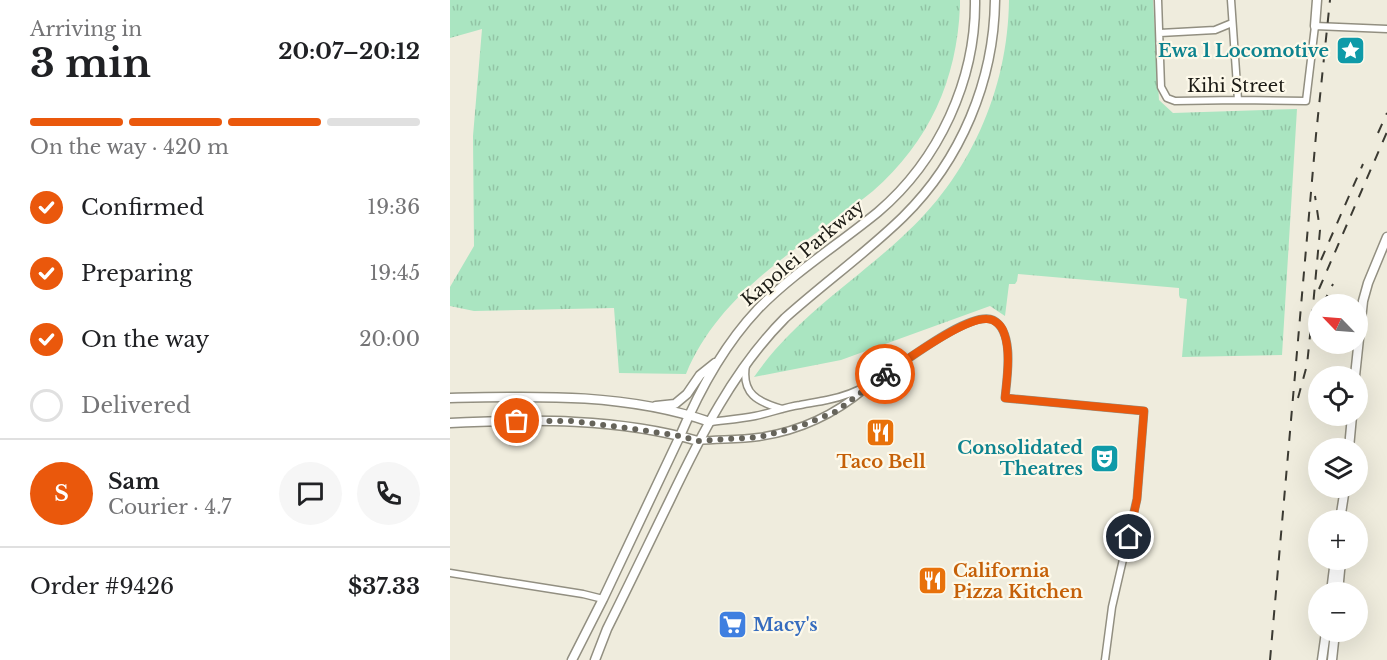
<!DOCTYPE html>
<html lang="en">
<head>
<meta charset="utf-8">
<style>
	body { margin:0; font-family:"Libre Baskerville",serif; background:#f6f6f6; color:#202124; height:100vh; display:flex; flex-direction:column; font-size:22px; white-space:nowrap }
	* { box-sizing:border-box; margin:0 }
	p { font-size:20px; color:#757577 }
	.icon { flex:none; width:33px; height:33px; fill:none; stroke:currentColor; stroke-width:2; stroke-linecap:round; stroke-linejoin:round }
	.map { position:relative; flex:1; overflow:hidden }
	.drawer { display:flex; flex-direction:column; background:#fff; width:450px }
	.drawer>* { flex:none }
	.needle { width:39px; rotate:295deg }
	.fabs { position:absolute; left:858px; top:294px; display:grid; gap:12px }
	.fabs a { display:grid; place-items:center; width:60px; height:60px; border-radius:50%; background:#fff; box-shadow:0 6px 24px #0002; font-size:30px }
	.pin { position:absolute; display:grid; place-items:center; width:51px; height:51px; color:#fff; margin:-26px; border:3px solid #fff; border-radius:50%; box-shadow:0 2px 6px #0007 }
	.courier { position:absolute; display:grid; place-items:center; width:60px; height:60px; margin:-30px; border:4px solid #ea580c; border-radius:50%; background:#fff; color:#222; box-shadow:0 2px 8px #0007 }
	.head em { font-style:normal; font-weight:700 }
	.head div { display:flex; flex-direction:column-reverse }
	.head { display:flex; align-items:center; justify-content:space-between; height:102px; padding:0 30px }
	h1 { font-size:39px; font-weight:700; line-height:45px }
	.bar { display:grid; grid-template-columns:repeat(4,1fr); gap:9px 6px; align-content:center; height:72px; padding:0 30px }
	.bar i { height:8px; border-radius:4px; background:#e0e0e0 }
	.bar .current { background:#ea580c }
	.bar p { grid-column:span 4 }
	.line { display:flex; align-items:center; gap:15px; padding:0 30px; border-top:2px solid #e0e0e0 }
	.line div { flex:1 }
	.round { display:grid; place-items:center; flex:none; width:63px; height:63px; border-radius:32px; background:#f6f6f6 }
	ol { padding:0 30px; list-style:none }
	li { display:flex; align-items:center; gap:18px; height:66px }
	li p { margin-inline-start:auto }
	li .icon { padding:6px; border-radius:50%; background:#ea580c; color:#fff; stroke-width:4 }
	li:last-child { color:#757577 }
	li i { width:33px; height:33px; border:3px solid #e0e0e0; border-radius:50% }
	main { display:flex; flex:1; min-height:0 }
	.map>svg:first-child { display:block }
	.grass { fill:url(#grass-tufts) }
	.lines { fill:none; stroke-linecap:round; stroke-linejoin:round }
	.street-casing { stroke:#928f81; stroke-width:9 }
	.secondary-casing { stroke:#928f81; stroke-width:11 }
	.street { stroke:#fff; stroke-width:6 }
	.secondary { stroke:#fff; stroke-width:8 }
	.rail { stroke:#3b3a32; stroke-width:2; stroke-dasharray:10 10; stroke-linecap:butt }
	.done { stroke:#66645b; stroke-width:6; stroke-dasharray:0 10.8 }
	.route { stroke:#ea580c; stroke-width:8 }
	.labels { text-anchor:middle; stroke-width:4.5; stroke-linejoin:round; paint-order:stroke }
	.culture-label { font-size:18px; font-weight:bold; fill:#0d838f; stroke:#fdf9ea; text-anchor:end }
	.street-label { font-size:18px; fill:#1c1b15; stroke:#fdf9ea }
	.food-label { font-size:18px; font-weight:bold; fill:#c56008; stroke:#fdf9ea }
	.shop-label { font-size:18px; font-weight:bold; fill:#366cbe; stroke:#fdf9ea; text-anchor:start }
</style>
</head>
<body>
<main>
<section class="drawer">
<div class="head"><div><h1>3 min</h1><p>Arriving in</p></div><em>20:07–20:12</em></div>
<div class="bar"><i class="current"></i><i class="current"></i><i class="current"></i><i></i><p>On the way · 420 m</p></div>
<ol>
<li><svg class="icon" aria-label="check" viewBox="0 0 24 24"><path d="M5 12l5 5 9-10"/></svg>Confirmed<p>19:36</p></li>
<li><svg class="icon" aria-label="check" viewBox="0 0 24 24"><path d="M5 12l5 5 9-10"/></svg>Preparing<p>19:45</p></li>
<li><svg class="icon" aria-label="check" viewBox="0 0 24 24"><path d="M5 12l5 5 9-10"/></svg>On the way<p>20:00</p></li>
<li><i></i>Delivered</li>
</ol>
<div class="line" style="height:108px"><b class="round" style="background:#ea580c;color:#fff">S</b><div><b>Sam</b><p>Courier · 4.7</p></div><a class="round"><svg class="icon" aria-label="chat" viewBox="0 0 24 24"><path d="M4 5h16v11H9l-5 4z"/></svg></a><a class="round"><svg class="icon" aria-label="phone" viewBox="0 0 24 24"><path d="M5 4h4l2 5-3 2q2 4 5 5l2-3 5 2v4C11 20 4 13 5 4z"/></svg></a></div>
<div class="line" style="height:78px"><div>Order #9426</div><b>$37.33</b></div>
</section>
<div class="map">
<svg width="937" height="660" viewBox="0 0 937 660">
	<defs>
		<pattern id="grass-tufts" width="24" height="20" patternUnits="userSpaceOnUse" patternTransform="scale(1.5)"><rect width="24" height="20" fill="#aae5c1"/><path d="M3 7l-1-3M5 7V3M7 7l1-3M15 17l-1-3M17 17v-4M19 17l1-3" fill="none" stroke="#92c4a5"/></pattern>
	</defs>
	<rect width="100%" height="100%" fill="#efecdd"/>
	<path class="grass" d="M0,0H510V6C507,80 479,142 423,191C411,201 398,209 386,218C327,263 266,302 236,374L169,373L164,308L24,311L0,306V287L24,246L23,136L32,29L0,38Z
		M559,0H703L709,100L723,113L847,109L832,355L732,357L737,299L730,298L729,295V288L568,274L567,281L565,284H559L555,316L540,306L391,360L304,377C344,319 401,284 452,237C519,177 558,91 559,0Z"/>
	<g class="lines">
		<defs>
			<path id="street" d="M708,0L711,87L717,98L725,101L788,100L856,101L865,26L937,29
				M781,0L788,100
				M710,33L765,30L782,23
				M296,365C291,394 308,402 332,409
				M260,422C275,420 290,419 305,416C320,413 335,407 350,405C359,403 368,402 377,400C393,397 410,390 424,382C446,369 520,309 543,320C565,331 557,378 555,398L694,411L687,499L662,607L655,660
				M248,441C269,439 289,440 309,437C350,431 384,415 415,389
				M0,573L133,594L153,599"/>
			<path id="secondary" d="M865,26L867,0
				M905,376L913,301L918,283L937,237
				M0,398C87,396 176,393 260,422
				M206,406L225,404L237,394L250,375L265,363
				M0,423C82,419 169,418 248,441
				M899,448L902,416
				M890,520L895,488
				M881,592L885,560
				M888,592L891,560
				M122,660L153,599L230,436C249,391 274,345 308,309C343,273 389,244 428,212C489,160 526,80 525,0
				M145,660L157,629C178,587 198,545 219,502C250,437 284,369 335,318C374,283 416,253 453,217C511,160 544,81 545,0
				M872,660L876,632
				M882,660L885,632"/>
		</defs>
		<use href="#street" class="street-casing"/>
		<use href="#secondary" class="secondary-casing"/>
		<use href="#street" class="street"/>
		<use href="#secondary" class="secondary"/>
		<path class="rail" d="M928,133L937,113
			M871,260L913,164
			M869,289L937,132
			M873,304L883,284
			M848,398L857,365L863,306L870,230L865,196
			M820,660L866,135L880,0"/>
	</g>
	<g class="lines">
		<path class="done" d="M67,421H123L184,429L230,436L248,441L310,437L351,426L387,411L435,374"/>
		<path class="route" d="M435,374C455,361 515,317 537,319C545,319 552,326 554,333C561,352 557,378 555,398L694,411L687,499L679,537"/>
	</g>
	<defs>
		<symbol id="sight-square" viewBox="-11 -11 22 22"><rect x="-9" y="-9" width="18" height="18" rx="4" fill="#0f9aa8" stroke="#fdf9ea"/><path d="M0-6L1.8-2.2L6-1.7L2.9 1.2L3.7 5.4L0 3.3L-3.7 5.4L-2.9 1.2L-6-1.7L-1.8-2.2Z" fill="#fff"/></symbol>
		<symbol id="restaurant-square" viewBox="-11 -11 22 22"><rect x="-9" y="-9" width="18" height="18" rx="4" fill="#e8710a" stroke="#fdf9ea"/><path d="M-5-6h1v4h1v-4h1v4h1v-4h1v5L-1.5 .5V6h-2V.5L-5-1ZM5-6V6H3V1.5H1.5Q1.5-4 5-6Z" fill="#fff"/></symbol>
		<symbol id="theatre-square" viewBox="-11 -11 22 22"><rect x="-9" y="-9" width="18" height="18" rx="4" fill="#0f9aa8" stroke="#fdf9ea"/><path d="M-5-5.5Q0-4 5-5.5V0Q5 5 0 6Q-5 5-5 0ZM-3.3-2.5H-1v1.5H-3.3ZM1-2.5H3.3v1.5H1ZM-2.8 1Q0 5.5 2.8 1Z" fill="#fff"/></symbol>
		<symbol id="supermarket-square" viewBox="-11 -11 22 22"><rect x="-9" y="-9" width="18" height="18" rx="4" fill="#3f7fe0" stroke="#fdf9ea"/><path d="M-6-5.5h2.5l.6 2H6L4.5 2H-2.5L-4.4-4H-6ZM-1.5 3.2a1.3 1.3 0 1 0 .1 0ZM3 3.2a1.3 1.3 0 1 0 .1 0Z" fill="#fff"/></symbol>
	</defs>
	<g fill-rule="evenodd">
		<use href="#sight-square" x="884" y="34" width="33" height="33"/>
		<use href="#restaurant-square" x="414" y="416" width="33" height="33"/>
		<use href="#theatre-square" x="638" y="442" width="33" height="33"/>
		<use href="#restaurant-square" x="466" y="564" width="33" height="33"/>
		<use href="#supermarket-square" x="266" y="608" width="33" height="33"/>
	</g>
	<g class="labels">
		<g class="culture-label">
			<text x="879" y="57">Ewa 1 Locomotive</text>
			<text x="633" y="454">Consolidated<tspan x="633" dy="21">Theatres</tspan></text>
		</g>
		<g class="street-label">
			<text x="786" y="92">Kihi Street</text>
			<text transform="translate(353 253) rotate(-40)" y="6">Kapolei Parkway</text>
		</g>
		<g class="food-label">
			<text x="431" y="468">Taco Bell</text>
			<text x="503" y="577" text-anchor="start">California<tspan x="503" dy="21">Pizza Kitchen</tspan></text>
		</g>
		<g class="shop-label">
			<text x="303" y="631">Macy's</text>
		</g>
	</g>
</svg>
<div class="fabs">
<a><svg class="needle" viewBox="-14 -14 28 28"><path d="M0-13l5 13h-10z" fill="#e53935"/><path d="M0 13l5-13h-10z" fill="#757577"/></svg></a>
<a><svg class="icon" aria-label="locate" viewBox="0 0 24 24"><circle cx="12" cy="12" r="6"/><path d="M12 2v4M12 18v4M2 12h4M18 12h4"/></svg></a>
<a><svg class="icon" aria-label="layers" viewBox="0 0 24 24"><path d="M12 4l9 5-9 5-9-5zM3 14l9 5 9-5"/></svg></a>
<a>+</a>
<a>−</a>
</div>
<div class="pin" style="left:67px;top:421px;background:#ea580c"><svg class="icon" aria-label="bag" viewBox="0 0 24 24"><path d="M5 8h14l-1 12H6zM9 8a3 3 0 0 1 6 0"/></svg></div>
<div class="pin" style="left:679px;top:537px;background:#1f2937"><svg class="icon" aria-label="home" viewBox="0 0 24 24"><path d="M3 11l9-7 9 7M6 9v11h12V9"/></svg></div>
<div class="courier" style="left:435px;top:374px"><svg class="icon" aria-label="bike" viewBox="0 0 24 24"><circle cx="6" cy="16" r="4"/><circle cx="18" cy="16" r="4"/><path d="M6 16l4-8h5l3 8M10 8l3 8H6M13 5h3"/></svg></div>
</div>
</main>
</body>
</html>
